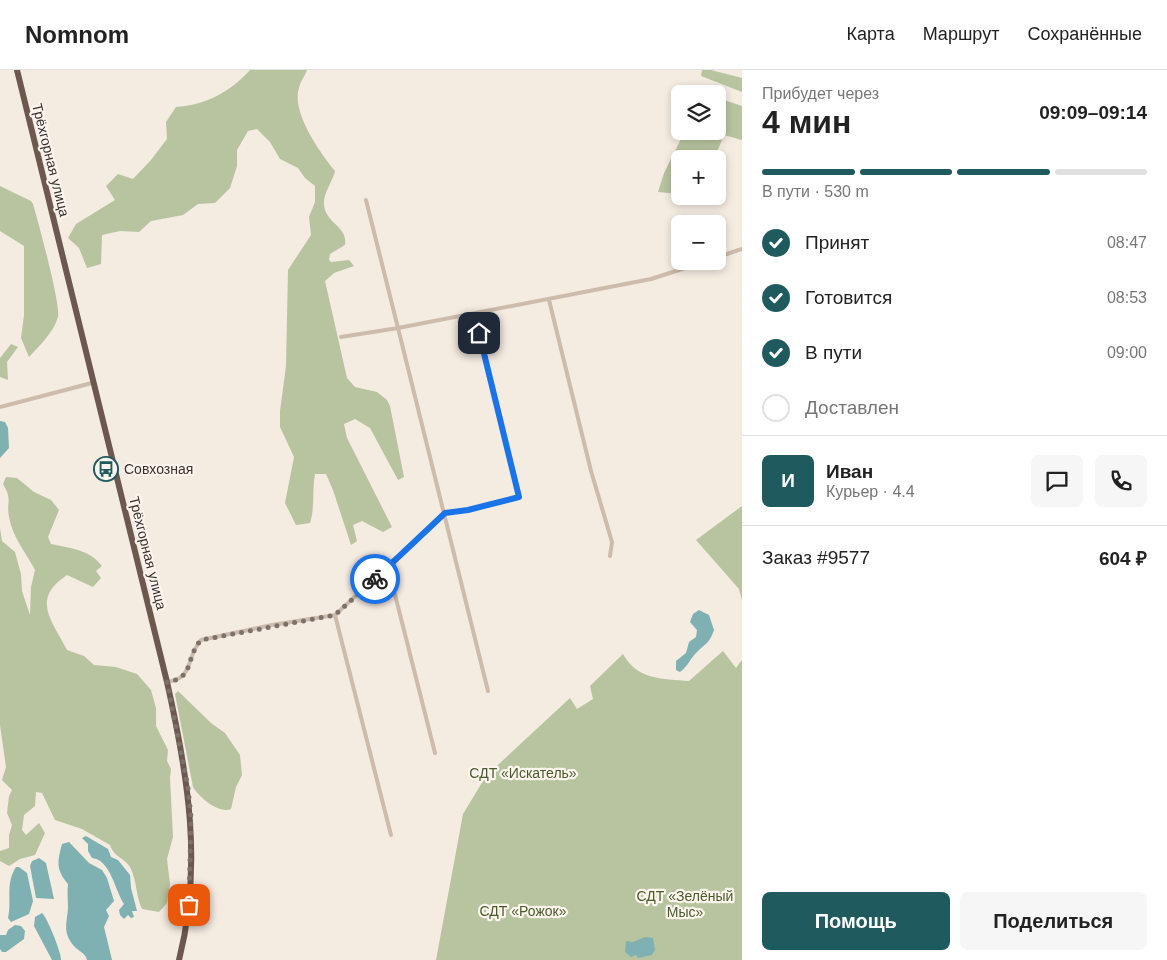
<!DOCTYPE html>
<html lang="ru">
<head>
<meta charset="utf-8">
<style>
	body { margin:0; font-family:Helvetica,sans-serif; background:#f6f6f6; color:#222; height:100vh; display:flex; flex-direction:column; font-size:19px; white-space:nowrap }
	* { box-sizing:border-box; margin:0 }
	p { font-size:16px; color:#767676 }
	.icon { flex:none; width:28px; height:28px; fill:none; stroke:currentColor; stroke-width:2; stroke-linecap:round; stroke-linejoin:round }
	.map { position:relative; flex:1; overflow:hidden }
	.side { display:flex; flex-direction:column; background:#fff; width:425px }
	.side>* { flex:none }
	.buttons { position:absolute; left:671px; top:15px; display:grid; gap:10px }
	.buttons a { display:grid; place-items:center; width:55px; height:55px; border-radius:8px; background:#fff; box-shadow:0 2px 8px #0003; font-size:25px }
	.pin { position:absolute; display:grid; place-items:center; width:42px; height:42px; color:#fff; margin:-21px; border-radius:10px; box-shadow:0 2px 8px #0006 }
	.courier { position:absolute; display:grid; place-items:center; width:50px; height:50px; margin:-25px; border:4px solid #1a73e8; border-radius:50%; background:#fff; color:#222; box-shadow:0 1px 6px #0007 }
	.overview em { font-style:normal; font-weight:600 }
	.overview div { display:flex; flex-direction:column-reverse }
	.overview { display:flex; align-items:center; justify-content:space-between; height:85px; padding:0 20px }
	h1 { font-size:32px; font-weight:600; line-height:38px }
	.bar { display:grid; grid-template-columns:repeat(4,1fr); gap:8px 5px; align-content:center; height:60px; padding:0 20px }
	.bar i { height:6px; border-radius:4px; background:#e0e0e0 }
	.bar .active { background:#1f5a5e }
	.bar p { grid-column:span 4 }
	.line { display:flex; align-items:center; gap:12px; padding:0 20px; border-top:1px solid #e0e0e0 }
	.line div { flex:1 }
	.round { display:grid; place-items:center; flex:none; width:52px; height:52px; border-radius:8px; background:#f6f6f6 }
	ol { padding:0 20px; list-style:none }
	li { display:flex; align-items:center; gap:15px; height:55px }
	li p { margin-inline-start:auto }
	li .icon { padding:5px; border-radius:50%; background:#1f5a5e; color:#fff; stroke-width:4 }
	li:last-child { color:#767676 }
	li i { width:28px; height:28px; border:2px solid #e0e0e0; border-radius:50% }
	.cta { display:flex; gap:10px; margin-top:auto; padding:10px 20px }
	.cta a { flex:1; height:58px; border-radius:8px; background:#1f5a5e; color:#fff; font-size:20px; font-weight:600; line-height:58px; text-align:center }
	.cta a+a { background:#f6f6f6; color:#222 }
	header { display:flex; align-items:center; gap:30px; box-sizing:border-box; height:70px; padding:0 25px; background:#fff; border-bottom:1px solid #e0e0e0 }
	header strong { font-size:24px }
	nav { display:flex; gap:28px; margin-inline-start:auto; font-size:18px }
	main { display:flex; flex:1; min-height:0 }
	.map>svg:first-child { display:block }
	.green { fill:#b8c4a0 }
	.water { fill:#7fb0b2 }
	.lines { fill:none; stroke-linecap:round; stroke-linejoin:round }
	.minor { stroke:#cdbbac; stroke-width:4 }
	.trunk { stroke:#6c584f; stroke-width:6 }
	.done { stroke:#7c716b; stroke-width:5; stroke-dasharray:0 9 }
	.route { stroke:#1a73e8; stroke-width:6 }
	.labels { text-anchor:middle; stroke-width:4.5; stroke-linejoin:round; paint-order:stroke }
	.street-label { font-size:14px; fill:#3b302b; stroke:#fbf5ee }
	.poi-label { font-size:14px; fill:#3b302b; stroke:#fbf5ee; text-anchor:start }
	.park-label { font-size:14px; fill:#4a5a2e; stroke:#fbf5ee }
</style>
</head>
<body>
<header>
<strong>Nomnom</strong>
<nav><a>Карта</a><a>Маршрут</a><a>Сохранённые</a></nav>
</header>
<main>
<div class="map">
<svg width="742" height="890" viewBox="0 0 742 890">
	<rect width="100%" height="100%" fill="#f4ebe1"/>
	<path class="green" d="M250,0H307C305,6 300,12 299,18C291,42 320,83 335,101C332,113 323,123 324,135C326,154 348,156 345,175L330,184L329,190L331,192L349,190L354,196L334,203L325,211L347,308L355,317L377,322L387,330L390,336L404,407L398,410L370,358L355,349L344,354L347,368L392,457L383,462L362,451L353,455L357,471L351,475L333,420L326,404H315C312,421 315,437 310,453L296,455L285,433L294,387L280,357V341L286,296L288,200L311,165L309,147L315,132V116L305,108L298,98L280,89L270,72L257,59L248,61L237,80V96L230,118L215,133L198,134L183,145L151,151L139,162L120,161L102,165L101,194L87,198L79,178L68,168L76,154L115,130L106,116L118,104L133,109L151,90L167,69L166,52L176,37C206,35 230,22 250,0Z
		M702,0H711L742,8V22L701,6Z
		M718,28L742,36V70L724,65L714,89H680V124L658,122L664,103L685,61H718Z
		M0,116L31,131L33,134C38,151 61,235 58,247C54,262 39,276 29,287L21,268L24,245V176L0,161Z
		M11,274L18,277L7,292L8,310L0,307V288Z
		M6,407L17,408L34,422L51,430L59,440L48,467L51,474C71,478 90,480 102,496L96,501L101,508L93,517L67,505C31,529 51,549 67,580L84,586L94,595L116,597L137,604L151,620L156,638V656L168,680L167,691L171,699L170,708L173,767L167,789L170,814L167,833L159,842L142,839C136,827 137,812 131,799C126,788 114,788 110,775L82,759L55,750L42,723L36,722L35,736L24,745L22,760L26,765L39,753L45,763L35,785L20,789L9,796L0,791V781L9,778V765L12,755L7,743L9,726L12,720L2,710L6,697L0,655V458L2,471L15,482L21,504L22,521L30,545L31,517L35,500C26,483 12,466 9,447C6,431 13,431 3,414Z
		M742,436V530L739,519L696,470Z
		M723,581L736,598L742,590V890H436L463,744L486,706L570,628L577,639L593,629L590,616L623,584C637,610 663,609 689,611Z
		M178,621L211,653L225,663L240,685L242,705L236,717L231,739C218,744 199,727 193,717L175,624Z"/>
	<path class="water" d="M0,351L5,352L8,358L9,378L0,388Z
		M699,540L709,545L714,560C709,574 706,573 697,582C690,589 688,596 680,602L676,600V591L686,583L689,572L696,567L697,560L690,552L693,544Z
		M86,766L108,779L111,787L118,790L130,805L131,818L137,841H132L134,847L131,848L128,845L124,849L120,845L119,840L124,834C115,821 111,790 92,788L88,781V774L82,768Z
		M69,772L89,793L102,800L107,808L114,831L106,840L109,846L104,857L112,890H87C85,882 79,882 74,876C62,862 67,853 68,838C68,829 67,823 68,814C56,800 57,792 62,774Z
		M39,788L46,793L54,829L36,828L30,796L32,791Z
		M16,797H19L27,803L33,831L29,844L11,852L8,848C12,830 5,814 16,797Z
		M42,843C47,847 62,884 61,890H52L34,856L35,847Z
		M15,855L21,856L25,861L24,869L6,882H2L0,879V865H6L8,860Z
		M645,867L653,868L655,880L652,885L638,888L636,885L631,887L625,882L626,871L633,872Z"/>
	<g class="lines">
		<path class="minor" d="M718,187L742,179
			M549,230L591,401L612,472L610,486
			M341,267L398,258L366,130
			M0,337L92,313
			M388,497L435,683
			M335,545L391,765
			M167,612C195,608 185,588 201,570L272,555L335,545L445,443L468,440L519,427L474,245
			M488,621L398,258L651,209L707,191"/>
		<path class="trunk" d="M17,0L167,612C188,705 203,796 179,890"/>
	</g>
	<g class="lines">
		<path class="done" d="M189,835L191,747L188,718L167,612C195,608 185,588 201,570L335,545L375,509"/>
		<path class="route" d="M375,509L445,443L468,440L519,427L479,263"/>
	</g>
	<defs>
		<symbol id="bus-ring" viewBox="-11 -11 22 22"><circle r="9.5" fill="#fbf5ee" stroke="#1f5a5e" stroke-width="1.5"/><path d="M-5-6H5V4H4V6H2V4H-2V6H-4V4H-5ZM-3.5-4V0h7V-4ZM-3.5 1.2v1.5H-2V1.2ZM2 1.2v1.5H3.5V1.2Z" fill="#1f5a5e"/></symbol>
	</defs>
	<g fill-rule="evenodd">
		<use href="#bus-ring" x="92" y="385" width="28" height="28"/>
	</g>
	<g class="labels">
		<g class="street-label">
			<text transform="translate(51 90) rotate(76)" y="5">Трёхгорная улица</text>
			<text transform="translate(148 483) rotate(76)" y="5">Трёхгорная улица</text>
		</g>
		<g class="poi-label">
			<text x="124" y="404">Совхозная</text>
		</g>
		<g class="park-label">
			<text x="523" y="708">СДТ «Искатель»</text>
			<text x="685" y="831">СДТ «Зелёный<tspan x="685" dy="16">Мыс»</tspan></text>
			<text x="523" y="846">СДТ «Рожок»</text>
		</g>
	</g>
</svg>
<div class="buttons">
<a><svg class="icon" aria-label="layers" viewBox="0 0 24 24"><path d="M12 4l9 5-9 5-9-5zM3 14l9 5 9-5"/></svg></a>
<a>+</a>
<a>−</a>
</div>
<div class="pin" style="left:189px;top:835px;background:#ea580c"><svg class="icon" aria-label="bag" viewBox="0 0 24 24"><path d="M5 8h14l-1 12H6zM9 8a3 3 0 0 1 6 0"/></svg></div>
<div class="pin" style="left:479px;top:263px;background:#1f2937"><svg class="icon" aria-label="home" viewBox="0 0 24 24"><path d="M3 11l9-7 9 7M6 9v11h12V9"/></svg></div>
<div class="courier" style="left:375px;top:509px"><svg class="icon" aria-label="bike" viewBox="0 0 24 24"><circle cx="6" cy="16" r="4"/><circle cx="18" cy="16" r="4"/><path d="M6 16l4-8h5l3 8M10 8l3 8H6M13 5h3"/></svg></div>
</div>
<section class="side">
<div class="overview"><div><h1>4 мин</h1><p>Прибудет через</p></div><em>09:09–09:14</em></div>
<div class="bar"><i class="active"></i><i class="active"></i><i class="active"></i><i></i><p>В пути · 530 m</p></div>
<ol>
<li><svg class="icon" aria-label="check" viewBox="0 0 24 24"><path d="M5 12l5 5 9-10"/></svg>Принят<p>08:47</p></li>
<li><svg class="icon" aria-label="check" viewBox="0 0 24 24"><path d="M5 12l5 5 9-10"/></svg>Готовится<p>08:53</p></li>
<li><svg class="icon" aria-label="check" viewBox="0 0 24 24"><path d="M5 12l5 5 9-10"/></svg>В пути<p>09:00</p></li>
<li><i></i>Доставлен</li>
</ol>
<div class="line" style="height:90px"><b class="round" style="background:#1f5a5e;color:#fff">И</b><div><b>Иван</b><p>Курьер · 4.4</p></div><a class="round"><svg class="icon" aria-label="chat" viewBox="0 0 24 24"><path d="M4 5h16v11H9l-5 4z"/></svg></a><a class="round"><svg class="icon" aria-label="phone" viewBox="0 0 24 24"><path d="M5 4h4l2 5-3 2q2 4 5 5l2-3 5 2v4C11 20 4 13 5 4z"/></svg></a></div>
<div class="line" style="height:65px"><div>Заказ #9577</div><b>604 ₽</b></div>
<div class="cta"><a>Помощь</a><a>Поделиться</a></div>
</section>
</main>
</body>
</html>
